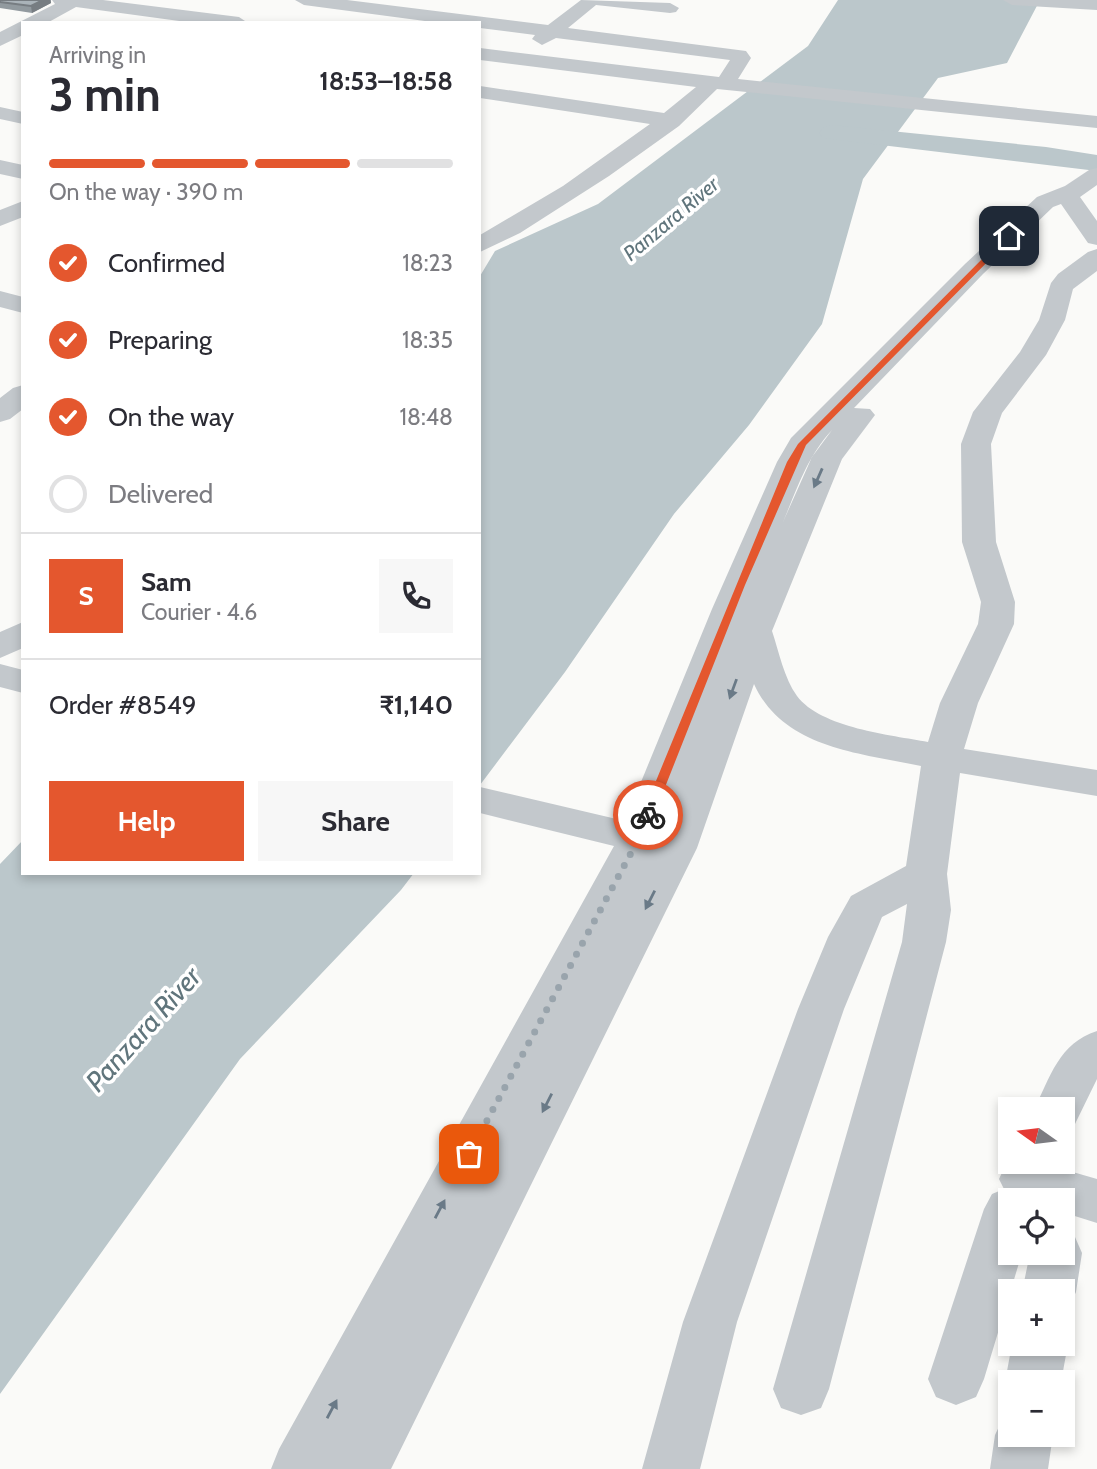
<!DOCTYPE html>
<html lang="en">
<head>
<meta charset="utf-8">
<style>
	body { margin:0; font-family:Cabin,sans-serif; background:#f7f7f7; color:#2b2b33; height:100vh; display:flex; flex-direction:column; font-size:26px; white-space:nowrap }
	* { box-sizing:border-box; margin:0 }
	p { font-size:23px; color:#7c7c81 }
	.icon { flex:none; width:38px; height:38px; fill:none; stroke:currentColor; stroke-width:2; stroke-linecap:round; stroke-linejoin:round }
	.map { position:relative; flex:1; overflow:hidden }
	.details { position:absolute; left:21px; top:21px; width:460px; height:854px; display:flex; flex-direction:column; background:#fff; border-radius:0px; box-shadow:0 4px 10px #0003 }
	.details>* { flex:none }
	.needle { width:46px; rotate:284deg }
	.tools { position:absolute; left:998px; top:1097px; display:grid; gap:14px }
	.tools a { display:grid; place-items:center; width:77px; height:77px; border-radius:0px; background:#fff; box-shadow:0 4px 10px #0003; font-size:35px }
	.pin { position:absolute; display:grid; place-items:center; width:60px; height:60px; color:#fff; margin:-30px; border-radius:14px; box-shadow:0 4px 10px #0006 }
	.courier { position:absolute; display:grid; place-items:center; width:70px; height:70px; margin:-35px; border:5px solid #e4572e; border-radius:50%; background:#fff; color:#222; box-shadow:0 2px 9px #0007 }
	.headline em { font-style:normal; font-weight:700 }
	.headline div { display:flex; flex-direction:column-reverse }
	.headline { display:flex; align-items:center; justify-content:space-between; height:119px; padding:0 28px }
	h1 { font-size:46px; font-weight:700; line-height:52px }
	.bar { display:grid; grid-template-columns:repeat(4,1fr); gap:10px 7px; align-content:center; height:84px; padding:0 28px }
	.bar i { height:9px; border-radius:5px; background:#e1e1e2 }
	.bar .active { background:#e4572e }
	.bar p { grid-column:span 4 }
	.line { display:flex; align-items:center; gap:18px; padding:0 28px; border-top:2px solid #e1e1e2 }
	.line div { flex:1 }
	.round { display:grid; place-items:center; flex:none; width:74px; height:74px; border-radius:0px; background:#f7f7f7 }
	ol { padding:0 28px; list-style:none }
	li { display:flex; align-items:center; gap:21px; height:77px }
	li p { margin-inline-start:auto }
	li .icon { padding:7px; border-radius:50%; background:#e4572e; color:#fff; stroke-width:4 }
	li:last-child { color:#7c7c81 }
	li i { width:38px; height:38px; border:4px solid #e1e1e2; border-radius:50% }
	.action { display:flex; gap:14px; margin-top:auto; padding:14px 28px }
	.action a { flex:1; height:80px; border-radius:0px; background:#e4572e; color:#fff; font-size:28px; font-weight:700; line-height:80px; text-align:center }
	.action a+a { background:#f7f7f7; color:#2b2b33 }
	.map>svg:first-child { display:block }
	.water { fill:#bbc7cb }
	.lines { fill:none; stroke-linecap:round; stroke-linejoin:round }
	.river { fill:#bbc7cb; fill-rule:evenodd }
	.minor { fill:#c3c8cc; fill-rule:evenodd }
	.wall { fill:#929a9f }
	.shaded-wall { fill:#777d82 }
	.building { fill:#aab3b9; stroke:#777d82; stroke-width:2 }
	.oneway { fill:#6a7a87 }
	.route { fill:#e4572e }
	.done { stroke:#99a4ac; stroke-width:7; stroke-dasharray:0 12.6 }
	.labels { text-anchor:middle; stroke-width:7; stroke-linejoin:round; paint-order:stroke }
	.far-water-label { font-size:21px; font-style:italic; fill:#60757c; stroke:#fff }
	.near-water-label { font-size:28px; font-style:italic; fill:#60757c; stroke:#fff }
</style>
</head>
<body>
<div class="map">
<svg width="1097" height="1469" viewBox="0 0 1097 1469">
	<rect width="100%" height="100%" fill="#fafaf8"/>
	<path class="water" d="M838,0H1040L1007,63L938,78L863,179L822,324L749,425L674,514L565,672L480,785V276L495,251L598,204L808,46Z
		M23,840V873H414L401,890L240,1059L0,1394V864Z"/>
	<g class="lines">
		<path class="river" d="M832,125L1046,147L1097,155V171L823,138L819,133L823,128Z"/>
		<path class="minor" d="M52,0H103L239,17L248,23H194L76,7L47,23H23V35L0,46V32L55,4Z
			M295,0H347L548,25L581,0L670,3L679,8L676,12L670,13L596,5L568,28L746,51L751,58L738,79L1097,116V128L717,89L679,126L609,176L520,233L480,252V235L563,186L650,124L480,98V86L664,113L696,87L480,60V48L719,77L730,60L556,38L542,45L532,39L535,35L480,28V23H440L304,5Z
			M1003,0H1097V10L1012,5Z
			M0,107L23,112V124L0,119Z
			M0,160L23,165V179L0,174Z
			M1097,168V185L1080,197L1097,221V245L1088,243L1061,204L1053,207L983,274L854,408L870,409L875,415L842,459L772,631C779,652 784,678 797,696C821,728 891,735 928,742L940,703L978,624L981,602L962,542L961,444L973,412L1020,352L1039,320L1051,283L1058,274L1088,252L1097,249V271L1073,289L1065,320L1046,355L1002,413L991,444L996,542L1015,602L1014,624L978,703L964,749L1097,770V796L960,773L947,874L951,910L946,942L829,1389L821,1408L801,1415L781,1408L773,1389L902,942L907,904L882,917L844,1009L737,1322L700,1469H642L683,1322L798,1009L828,937L851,896L906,866L921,766C859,753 783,748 754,684L697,848L391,1469H271L279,1449L614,846L480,813V787L625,821L712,609L777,462L791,438L965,264L1037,197L1065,186L1089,170ZM832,430L812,457L783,522C797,489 807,457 832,430Z
			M23,201V217L0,226V210Z
			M0,291L23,297V313L0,307Z
			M23,385V409L10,419L0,422V398L13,388Z
			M23,622V648L0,658V632Z
			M0,664L23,670V693L0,687Z
			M1097,1031V1079L1075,1124L1062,1128V1110H1034C1050,1077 1059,1043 1097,1031Z
			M1012,1162H1038L1097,1179V1223L1062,1212V1200H1010V1253H1022L984,1379L976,1397L956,1405L936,1397L928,1379L984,1209L992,1194L1004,1189L999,1179L1006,1164Z
			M1062,1232L1075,1237L1082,1253L1076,1292L1068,1309L1062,1311V1292H1022L1030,1253H1062Z
			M1062,1332L1068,1344L1061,1382H1010V1393L1005,1382L1012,1344H1062Z
			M1010,1413V1435H1053L1048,1469H990L995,1435L1004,1416Z"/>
	</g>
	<path class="wall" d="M0,0H51V3L32,13L0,8Z"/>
	<path class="shaded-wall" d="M43,0H50L51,3L32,13L31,6Z"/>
	<path class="building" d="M0,0H43L31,6L0,2Z"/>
	<defs><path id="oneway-solid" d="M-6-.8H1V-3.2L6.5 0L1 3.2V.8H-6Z" transform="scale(1.75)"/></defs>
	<g class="oneway">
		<use href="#oneway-solid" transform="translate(818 478) rotate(114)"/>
		<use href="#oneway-solid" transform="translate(733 689) rotate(110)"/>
		<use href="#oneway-solid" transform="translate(650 900) rotate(117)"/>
		<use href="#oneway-solid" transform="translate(547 1103) rotate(117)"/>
		<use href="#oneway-solid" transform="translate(440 1209) rotate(-62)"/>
		<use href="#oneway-solid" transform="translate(332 1409) rotate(-62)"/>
	</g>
	<path class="route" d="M1007,234L1013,236L806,445L745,585L654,815L652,818H644L642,815L787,462L798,444Z"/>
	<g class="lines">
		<path class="done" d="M469,1154L638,840L648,815"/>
	</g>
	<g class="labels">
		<g class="far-water-label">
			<text transform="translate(671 219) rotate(-40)" y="7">Panzara River</text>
		</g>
		<g class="near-water-label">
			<text transform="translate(143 1029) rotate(-48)" y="10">Panzara River</text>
		</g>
	</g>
</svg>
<div class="tools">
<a><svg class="needle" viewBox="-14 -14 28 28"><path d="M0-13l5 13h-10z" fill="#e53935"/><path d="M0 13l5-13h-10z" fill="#7c7c81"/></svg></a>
<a><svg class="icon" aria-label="locate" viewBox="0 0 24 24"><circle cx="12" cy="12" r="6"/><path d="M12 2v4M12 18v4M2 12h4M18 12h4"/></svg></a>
<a>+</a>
<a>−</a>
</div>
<div class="pin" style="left:469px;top:1154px;background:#ea580c"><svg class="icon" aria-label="bag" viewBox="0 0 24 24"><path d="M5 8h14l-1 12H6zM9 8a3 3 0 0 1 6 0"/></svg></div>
<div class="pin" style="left:1009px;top:236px;background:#1f2937"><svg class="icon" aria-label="home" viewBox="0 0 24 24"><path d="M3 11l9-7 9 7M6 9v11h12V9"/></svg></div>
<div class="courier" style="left:648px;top:815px"><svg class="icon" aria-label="bike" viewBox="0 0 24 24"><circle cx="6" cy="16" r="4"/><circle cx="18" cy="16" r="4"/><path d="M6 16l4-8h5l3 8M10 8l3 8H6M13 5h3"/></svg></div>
<section class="details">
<div class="headline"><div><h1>3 min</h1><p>Arriving in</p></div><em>18:53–18:58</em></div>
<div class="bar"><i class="active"></i><i class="active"></i><i class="active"></i><i></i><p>On the way · 390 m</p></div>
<ol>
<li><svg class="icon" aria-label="check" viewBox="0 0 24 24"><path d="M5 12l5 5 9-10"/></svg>Confirmed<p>18:23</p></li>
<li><svg class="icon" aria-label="check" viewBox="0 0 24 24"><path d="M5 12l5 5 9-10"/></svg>Preparing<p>18:35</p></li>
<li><svg class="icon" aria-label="check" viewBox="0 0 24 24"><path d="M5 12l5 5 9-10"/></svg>On the way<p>18:48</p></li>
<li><i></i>Delivered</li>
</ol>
<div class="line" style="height:126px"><b class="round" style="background:#e4572e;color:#fff">S</b><div><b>Sam</b><p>Courier · 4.6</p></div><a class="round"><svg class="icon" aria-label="phone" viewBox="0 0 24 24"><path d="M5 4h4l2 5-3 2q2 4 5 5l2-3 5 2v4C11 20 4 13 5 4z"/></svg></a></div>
<div class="line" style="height:91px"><div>Order #8549</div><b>₹1,140</b></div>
<div class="action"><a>Help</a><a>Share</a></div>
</section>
</div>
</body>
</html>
